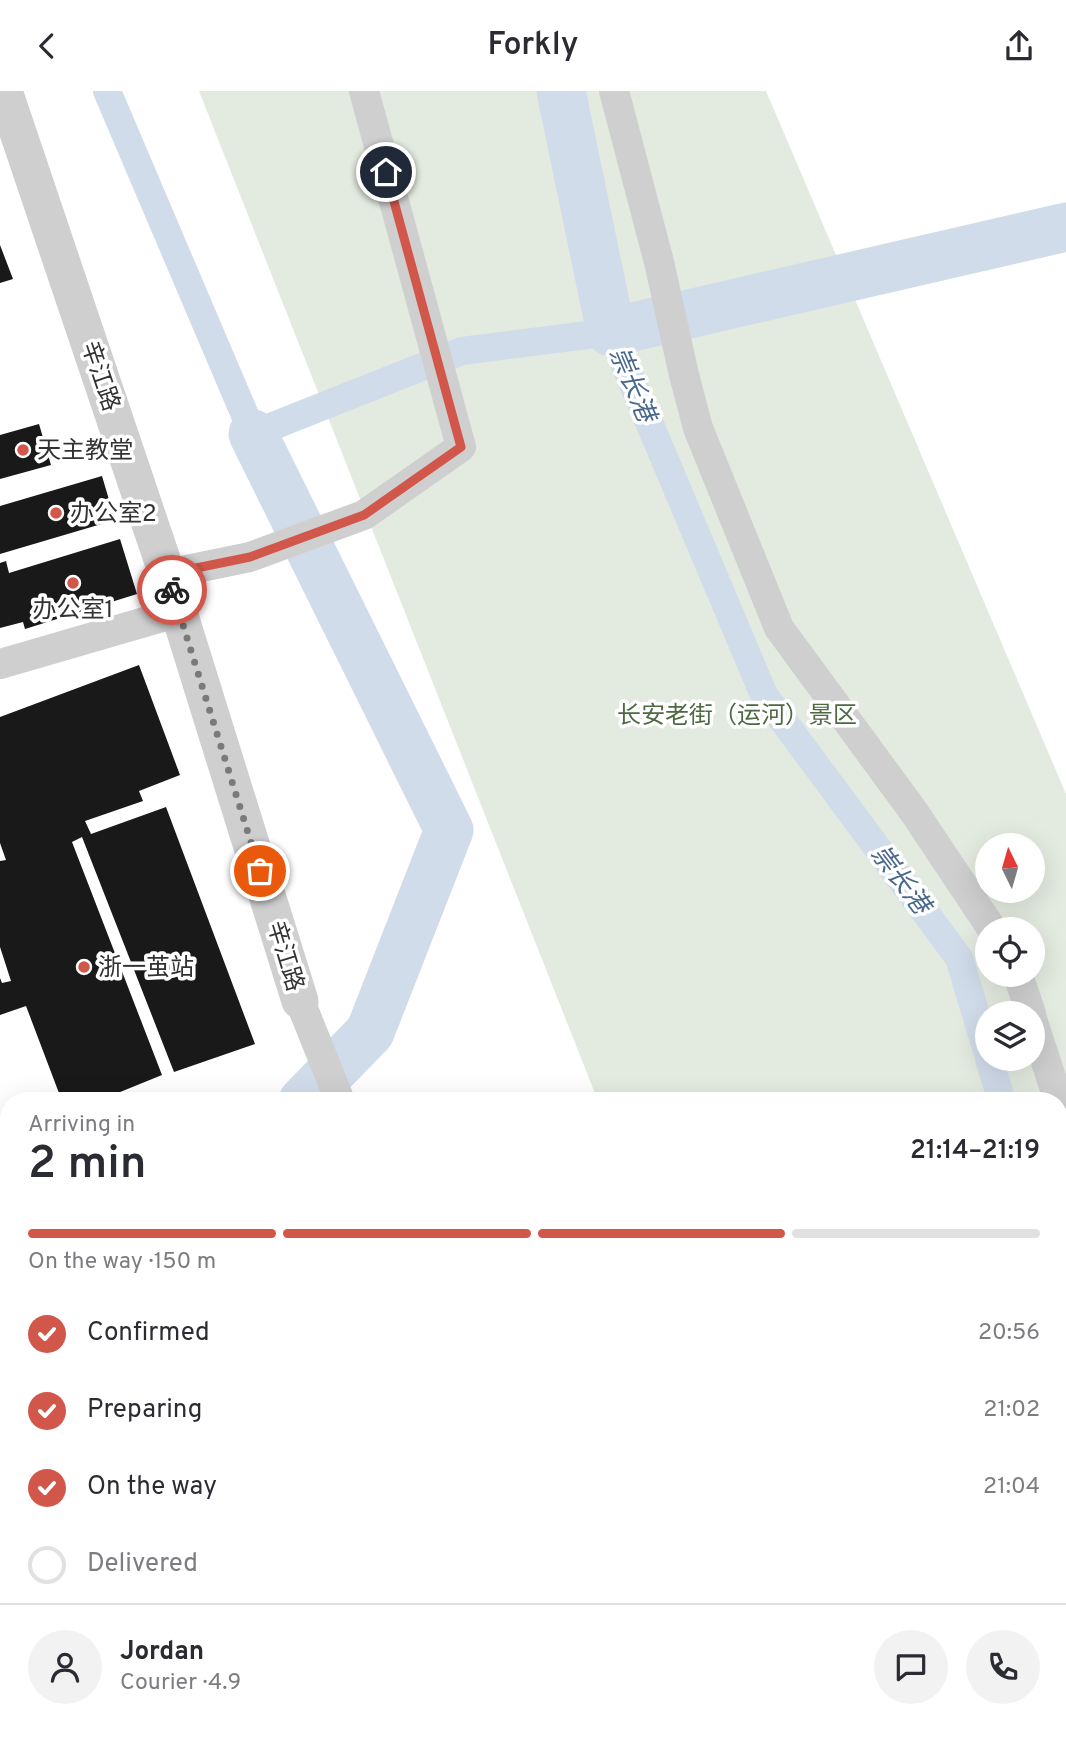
<!DOCTYPE html>
<html lang="en">
<head>
<meta charset="utf-8">
<style>
	body { margin:0; font-family:Overpass,"Noto Sans SC",sans-serif; background:#f2f2f3; color:#2b2b33; height:100vh; display:flex; flex-direction:column; font-size:26px; white-space:nowrap }
	* { box-sizing:border-box; margin:0 }
	p { font-size:23px; color:#7c7c81 }
	.icon { flex:none; width:38px; height:38px; fill:none; stroke:currentColor; stroke-width:2; stroke-linecap:round; stroke-linejoin:round }
	.map { position:relative; flex:1; overflow:hidden }
	.drawer { position:absolute; left:0px; top:1001px; width:1068px; height:651px; display:flex; flex-direction:column; background:#fff; border-radius:28px 28px 0 0; box-shadow:0 7px 28px #0002 }
	.drawer>* { flex:none }
	.needle { width:46px; rotate:355deg }
	.controls { position:absolute; left:975px; top:742px; display:grid; gap:14px }
	.controls a { display:grid; place-items:center; width:70px; height:70px; border-radius:50%; background:#fff; box-shadow:0 7px 28px #0002; font-size:35px }
	.pin { position:absolute; display:grid; place-items:center; width:60px; height:60px; color:#fff; margin:-30px; border:4px solid #fff; border-radius:50%; box-shadow:0 2px 7px #0007 }
	.courier { position:absolute; display:grid; place-items:center; width:70px; height:70px; margin:-35px; border:5px solid #d2574b; border-radius:50%; background:#fff; color:#222; box-shadow:0 2px 9px #0007 }
	.overview em { font-style:normal; font-weight:600 }
	.overview div { display:flex; flex-direction:column-reverse }
	.overview { display:flex; align-items:center; justify-content:space-between; height:119px; padding:0 28px }
	h1 { font-size:46px; font-weight:600; line-height:52px }
	.bar { display:grid; grid-template-columns:repeat(4,1fr); gap:10px 7px; align-content:center; height:84px; padding:0 28px }
	.bar i { height:9px; border-radius:5px; background:#e1e1e2 }
	.bar .current { background:#d2574b }
	.bar p { grid-column:span 4 }
	.line { display:flex; align-items:center; gap:18px; padding:0 28px; border-top:2px solid #e1e1e2 }
	.line div { flex:1 }
	.round { display:grid; place-items:center; flex:none; width:74px; height:74px; border-radius:37px; background:#f2f2f3 }
	ol { padding:0 28px; list-style:none }
	li { display:flex; align-items:center; gap:21px; height:77px }
	li p { margin-inline-start:auto }
	li .icon { padding:7px; border-radius:50%; background:#d2574b; color:#fff; stroke-width:4 }
	li:last-child { color:#7c7c81 }
	li i { width:38px; height:38px; border:4px solid #e1e1e2; border-radius:50% }
	header { display:flex; justify-content:space-between; align-items:center; height:91px; padding:0 28px; background:#fff; font-size:32px; font-weight:600 }
	.map>svg:first-child { display:block }
	.green { fill:#e3eadf; fill-rule:evenodd }
	.lines { fill:none; stroke-linecap:round; stroke-linejoin:round }
	.canal { stroke:#d1dcea; stroke-width:28 }
	.river { stroke:#d1dcea; stroke-width:49 }
	.building { fill:#191919 }
	.pedestrian { stroke:#cfcfcf; stroke-width:23 }
	.minor { stroke:#cfcfcf; stroke-width:30 }
	.tertiary { stroke:#cfcfcf; stroke-width:37 }
	.rail-casing { stroke:#878787; stroke-width:8 }
	.rail { stroke:#fff; stroke-width:5; stroke-dasharray:16; stroke-linecap:butt }
	.done { stroke:#7a7a7a; stroke-width:7; stroke-dasharray:0 12.6 }
	.route { stroke:#d2574b; stroke-width:9 }
	.poi-dot { fill:#d2574b; stroke:#fff; stroke-width:2.5 }
	.labels { text-anchor:middle; stroke-width:7; stroke-linejoin:round; paint-order:stroke }
	.street-label { font-size:24px; fill:#323232; stroke:#fff }
	.poi-label { font-size:24px; fill:#323232; stroke:#fff; text-anchor:start }
	.park-label { font-size:24px; fill:#4f6944; stroke:#fff }
	.water-label { font-size:26px; font-style:italic; fill:#48678c; stroke:#fff }
</style>
</head>
<body>
<header><svg class="icon" aria-label="back" viewBox="0 0 24 24"><path d="M15 5l-7 7 7 7"/></svg>Forkly<svg class="icon" aria-label="share" viewBox="0 0 24 24"><path d="M12 15V3M7 8l5-5 5 5M5 13v7h14v-7"/></svg></header>
<div class="map">
<svg width="1066" height="1652" viewBox="0 0 1066 1652">
	<rect width="100%" height="100%" fill="#fff"/>
	<path class="green" d="M199,0H766L1066,703V1652H0V1294L9,1290V1643H1059V1010H598ZM987,754H1032V800H987ZM987,838H1032V884H987ZM987,922H1032V968H987Z"/>
	<g class="lines">
		<path class="canal" d="M107,0L253,343L462,260L611,241L764,604L959,867L987,960
			M989,968L1002,1010
			M1059,1201L1066,1225
			M120,1643L122,1652"/>
		<path class="river" d="M561,0L611,241L1066,136
			M253,343L449,739L370,941L303,1010
			M0,1188L9,1185"/>
	</g>
	<path class="building" d="M0,154L13,188L0,192Z
		M39,333L51,374L0,388V344Z
		M102,385L115,429L0,463V415Z
		M120,448L137,503L25,538L23,531L0,537V472L6,470L9,482Z
		M139,574L180,684L139,700L143,710L85,730L91,743L166,716L255,953L174,981L82,746L72,751L162,984L98,1010H62L26,915L0,924V887L2,892L11,890L0,856V770L6,769L0,752V626Z
		M0,1051L9,1070V1081L0,1085Z"/>
	<g class="lines">
		<path class="pedestrian" d="M574,1652V1643"/>
		<path class="minor" d="M614,0L659,171L684,284L698,337L779,537L914,721L992,838
			M167,483L250,466L364,424L461,356L364,0
			M0,573L179,521
			M1018,884L1031,922
			M300,910L340,1010
			M1032,928L1066,1032
			M49,1643L50,1652"/>
		<path class="tertiary" d="M4,0L167,483L300,910
			M1059,1245L1066,1244
			M0,1517L9,1516"/>
		<defs>
			<path id="rail" d="M1059,1062L1066,1059
				M1059,1085L1066,1082
				M0,1401L9,1399
				M0,1425L9,1423"/>
		</defs>
		<use href="#rail" class="rail-casing"/>
		<use href="#rail" class="rail"/>
	</g>
	<g class="lines">
		<path class="done" d="M172,499L260,780"/>
		<path class="route" d="M172,499L167,483L250,466L364,424L461,356L386,81"/>
	</g>
	<g class="poi-dot">
		<circle cx="23" cy="359" r="7"/>
		<circle cx="56" cy="422" r="7"/>
		<circle cx="73" cy="492" r="7"/>
		<circle cx="84" cy="876" r="7"/>
	</g>
	<g class="labels">
		<g class="street-label">
			<text transform="translate(101 285) rotate(71)" y="8">辛江路</text>
			<text transform="translate(286 865) rotate(73)" y="8">辛江路</text>
		</g>
		<g class="poi-label">
			<text x="37" y="367">天主教堂</text>
			<text x="70" y="430">办公室2</text>
			<text x="73" y="526" text-anchor="middle">办公室1</text>
			<text x="98" y="884">浙一茧站</text>
		</g>
		<g class="park-label">
			<text x="737" y="632">长安老街（运河）景区</text>
		</g>
		<g class="water-label">
			<text transform="translate(633 293) rotate(67)" y="9">崇长港</text>
			<text transform="translate(901 788) rotate(53)" y="9">崇长港</text>
		</g>
	</g>
</svg>
<div class="controls">
<a><svg class="needle" viewBox="-14 -14 28 28"><path d="M0-13l5 13h-10z" fill="#e53935"/><path d="M0 13l5-13h-10z" fill="#7c7c81"/></svg></a>
<a><svg class="icon" aria-label="locate" viewBox="0 0 24 24"><circle cx="12" cy="12" r="6"/><path d="M12 2v4M12 18v4M2 12h4M18 12h4"/></svg></a>
<a><svg class="icon" aria-label="layers" viewBox="0 0 24 24"><path d="M12 4l9 5-9 5-9-5zM3 14l9 5 9-5"/></svg></a>
</div>
<div class="pin" style="left:260px;top:780px;background:#ea580c"><svg class="icon" aria-label="bag" viewBox="0 0 24 24"><path d="M5 8h14l-1 12H6zM9 8a3 3 0 0 1 6 0"/></svg></div>
<div class="pin" style="left:386px;top:81px;background:#1f2937"><svg class="icon" aria-label="home" viewBox="0 0 24 24"><path d="M3 11l9-7 9 7M6 9v11h12V9"/></svg></div>
<div class="courier" style="left:172px;top:499px"><svg class="icon" aria-label="bike" viewBox="0 0 24 24"><circle cx="6" cy="16" r="4"/><circle cx="18" cy="16" r="4"/><path d="M6 16l4-8h5l3 8M10 8l3 8H6M13 5h3"/></svg></div>
<section class="drawer">
<div class="overview"><div><h1>2 min</h1><p>Arriving in</p></div><em>21:14–21:19</em></div>
<div class="bar"><i class="current"></i><i class="current"></i><i class="current"></i><i></i><p>On the way · 150 m</p></div>
<ol>
<li><svg class="icon" aria-label="check" viewBox="0 0 24 24"><path d="M5 12l5 5 9-10"/></svg>Confirmed<p>20:56</p></li>
<li><svg class="icon" aria-label="check" viewBox="0 0 24 24"><path d="M5 12l5 5 9-10"/></svg>Preparing<p>21:02</p></li>
<li><svg class="icon" aria-label="check" viewBox="0 0 24 24"><path d="M5 12l5 5 9-10"/></svg>On the way<p>21:04</p></li>
<li><i></i>Delivered</li>
</ol>
<div class="line" style="height:126px"><a class="round"><svg class="icon" aria-label="person" viewBox="0 0 24 24"><circle cx="12" cy="8" r="4"/><path d="M4 21q1-7 8-7t8 7"/></svg></a><div><b>Jordan</b><p>Courier · 4.9</p></div><a class="round"><svg class="icon" aria-label="chat" viewBox="0 0 24 24"><path d="M4 5h16v11H9l-5 4z"/></svg></a><a class="round"><svg class="icon" aria-label="phone" viewBox="0 0 24 24"><path d="M5 4h4l2 5-3 2q2 4 5 5l2-3 5 2v4C11 20 4 13 5 4z"/></svg></a></div>
</section>
</div>
</body>
</html>
